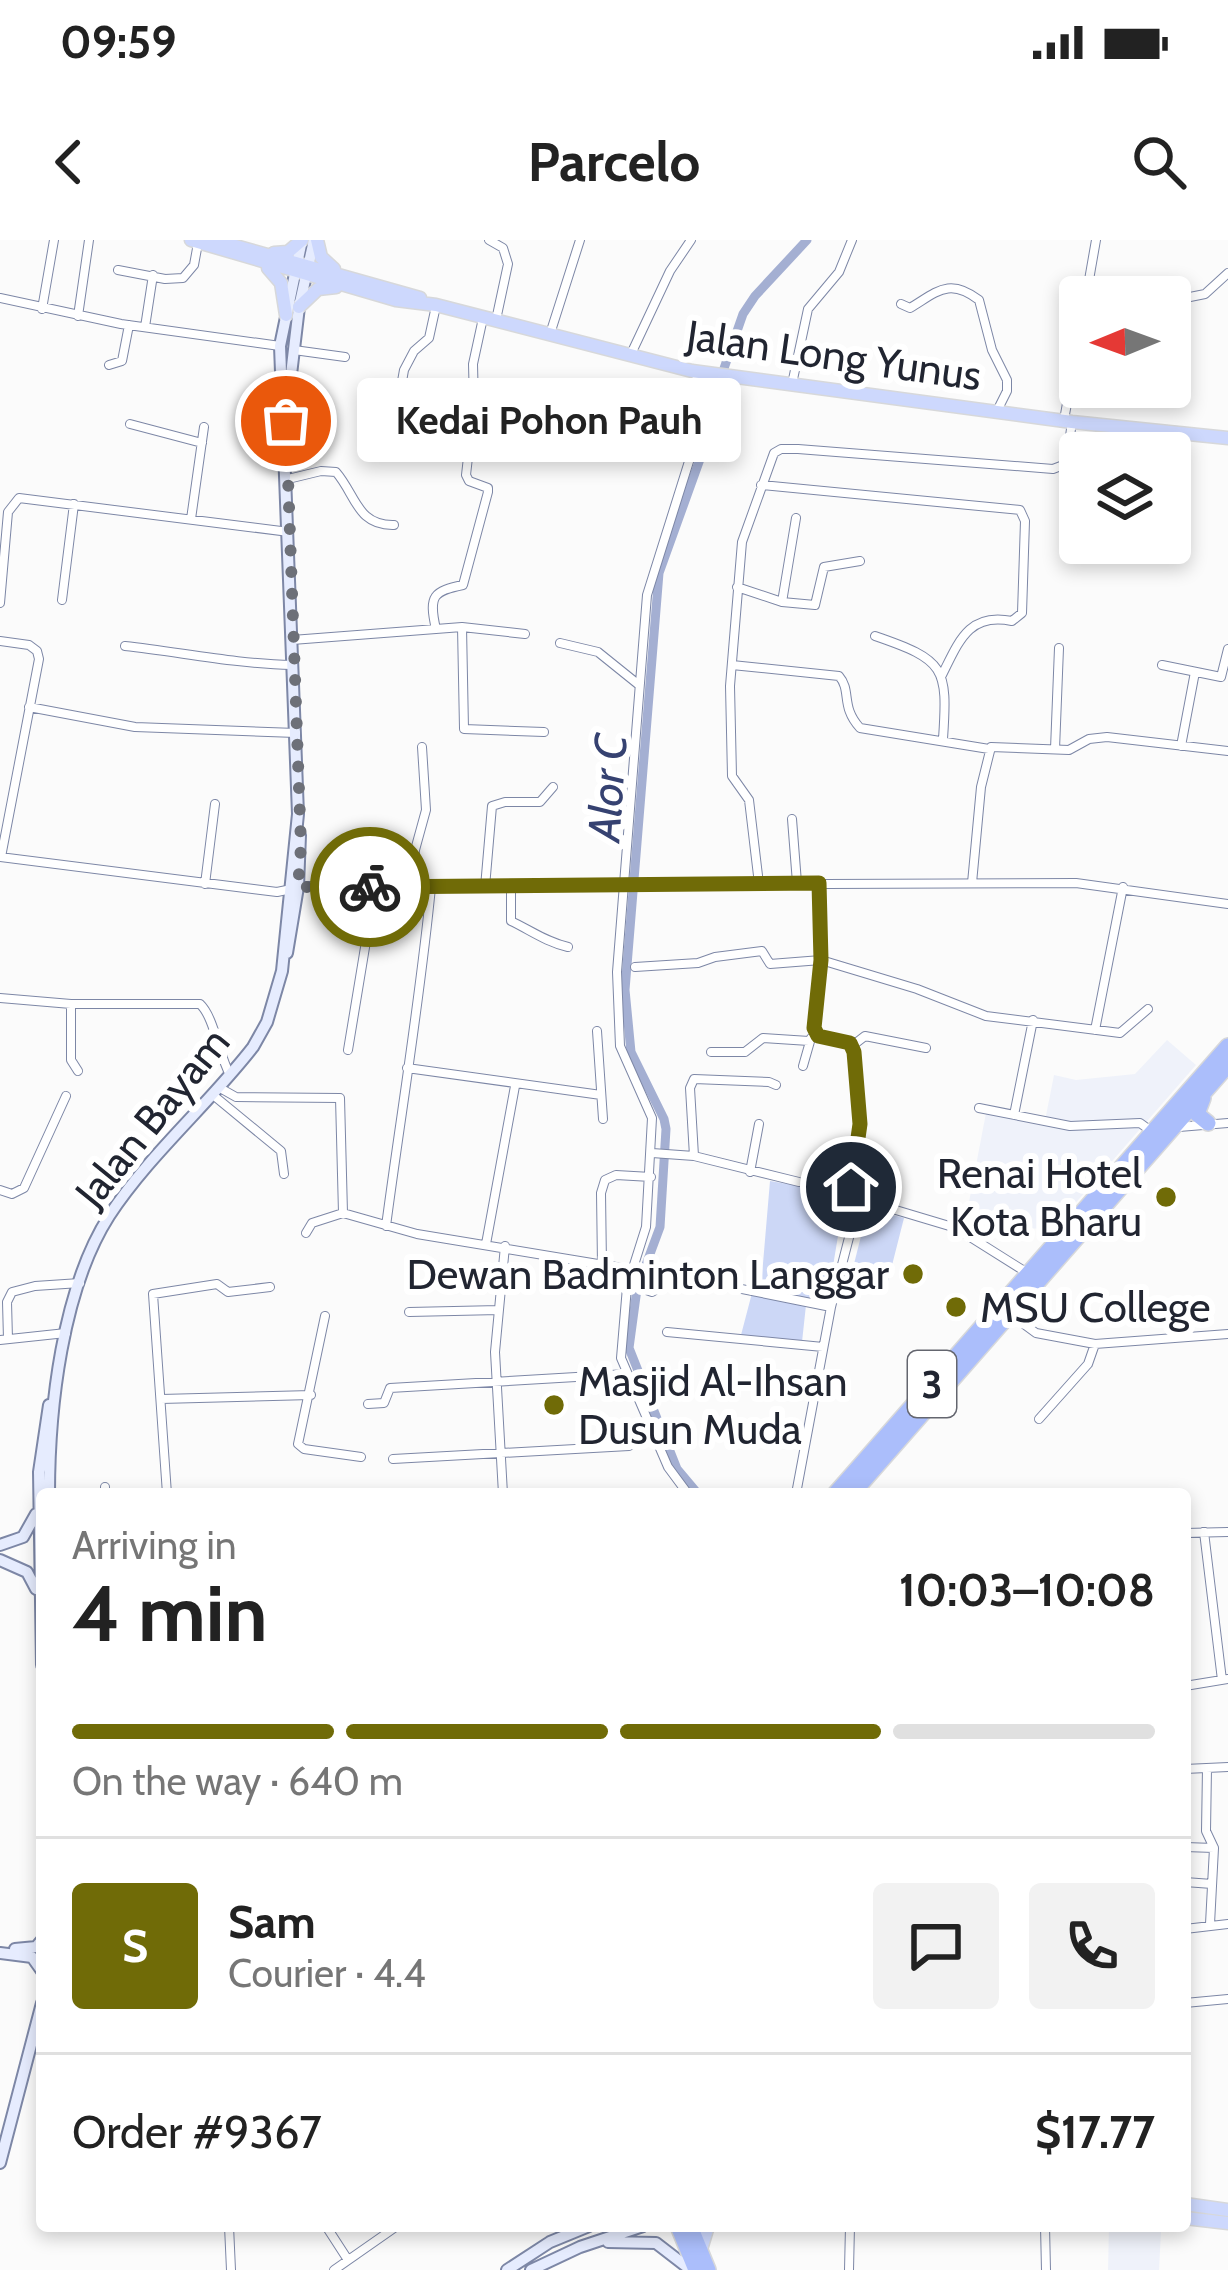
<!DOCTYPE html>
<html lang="en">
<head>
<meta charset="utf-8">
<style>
	body { margin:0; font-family:Cabin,sans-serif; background:#f2f2f2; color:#222; height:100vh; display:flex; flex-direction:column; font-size:45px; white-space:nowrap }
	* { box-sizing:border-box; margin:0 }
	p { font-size:39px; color:#767676 }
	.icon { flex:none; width:66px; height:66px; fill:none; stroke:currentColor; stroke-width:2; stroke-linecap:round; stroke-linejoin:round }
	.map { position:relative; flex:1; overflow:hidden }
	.sheet { position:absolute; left:36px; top:1248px; width:1155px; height:744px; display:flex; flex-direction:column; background:#fff; border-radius:12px; box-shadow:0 6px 18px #0003 }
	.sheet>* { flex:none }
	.needle { width:78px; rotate:269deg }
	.controls { position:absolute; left:1059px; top:36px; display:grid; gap:24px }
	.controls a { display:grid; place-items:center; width:132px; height:132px; border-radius:12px; background:#fff; box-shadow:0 6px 18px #0003; font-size:60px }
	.pin { position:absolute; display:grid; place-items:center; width:102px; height:102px; color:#fff; margin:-51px; border:6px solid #fff; border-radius:50%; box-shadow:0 3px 12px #0007 }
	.courier { position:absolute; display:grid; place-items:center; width:120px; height:120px; margin:-60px; border:9px solid #706b07; border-radius:50%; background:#fff; color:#222; box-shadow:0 3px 15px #0007 }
	.bubble { position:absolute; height:84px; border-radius:12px; background:#fff; box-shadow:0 6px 18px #0003; font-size:39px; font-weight:800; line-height:84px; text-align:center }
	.overview em { font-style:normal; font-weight:800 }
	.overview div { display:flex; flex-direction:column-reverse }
	.overview { display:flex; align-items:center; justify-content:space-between; height:204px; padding:0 36px }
	h1 { font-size:78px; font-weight:800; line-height:90px }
	.bar { display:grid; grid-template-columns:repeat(4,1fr); gap:18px 12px; align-content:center; height:144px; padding:0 36px }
	.bar i { height:15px; border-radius:9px; background:#e0e0e0 }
	.bar .current { background:#706b07 }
	.bar p { grid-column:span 4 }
	.line { display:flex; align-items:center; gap:30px; padding:0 36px; border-top:3px solid #e0e0e0 }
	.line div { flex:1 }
	.round { display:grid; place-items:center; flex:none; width:126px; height:126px; border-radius:12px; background:#f2f2f2 }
	.status { display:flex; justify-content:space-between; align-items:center; height:84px; padding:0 60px; background:#fff; direction:ltr }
	.status svg { height:33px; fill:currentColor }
	header { display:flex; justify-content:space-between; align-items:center; height:156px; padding:0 36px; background:#fff; font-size:54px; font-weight:800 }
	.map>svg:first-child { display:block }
	.built { fill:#eff2fa }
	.green { fill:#ccd7f6 }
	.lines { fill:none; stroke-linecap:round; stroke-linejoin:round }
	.canal { stroke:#a4afd2; stroke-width:9 }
	.street-casing { stroke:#7d87a6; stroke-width:10 }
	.secondary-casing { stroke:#7d87a6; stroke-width:14 }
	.primary-casing { stroke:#d7d8da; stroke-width:15 }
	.highway-casing { stroke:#d7d8da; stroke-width:18 }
	.street { stroke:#fff; stroke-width:8 }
	.secondary { stroke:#e6ecfe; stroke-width:10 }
	.primary { stroke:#cdd8fd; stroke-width:12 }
	.highway { stroke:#abbefb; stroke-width:15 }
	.done { stroke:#6d7078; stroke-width:12; stroke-dasharray:0 21.6 }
	.route { stroke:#706b07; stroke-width:15 }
	.poi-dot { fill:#706b07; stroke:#fff; stroke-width:4.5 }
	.labels { text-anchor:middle; stroke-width:12; stroke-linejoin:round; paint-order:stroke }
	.shield { fill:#fff; stroke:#64666f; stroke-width:3 }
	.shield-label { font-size:39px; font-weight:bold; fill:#212531 }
	.street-label { font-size:42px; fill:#212531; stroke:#fff }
	.poi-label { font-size:42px; fill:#212531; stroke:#fff; text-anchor:end }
	.water-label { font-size:45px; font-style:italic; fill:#364271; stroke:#fff }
</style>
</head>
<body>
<div class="status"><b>09:59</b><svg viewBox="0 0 49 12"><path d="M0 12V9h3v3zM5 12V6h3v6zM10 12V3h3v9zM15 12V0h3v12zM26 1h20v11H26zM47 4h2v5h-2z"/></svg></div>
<header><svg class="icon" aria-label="back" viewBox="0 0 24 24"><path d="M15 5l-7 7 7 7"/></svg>Parcelo<svg class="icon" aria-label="search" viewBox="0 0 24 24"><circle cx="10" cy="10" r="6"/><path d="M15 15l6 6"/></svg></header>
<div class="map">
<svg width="1228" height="2030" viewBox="0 0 1228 2030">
	<rect width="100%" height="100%" fill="#fbfbfb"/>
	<path class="built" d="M1167,800L1196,825L1052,990L965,983L986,873L1044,886L1054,835L1076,840L1135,834Z
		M1109,1986L1161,1992L1159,2030H1108Z"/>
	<path class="green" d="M770,941L845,954L828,1056L819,1062L761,1047Z
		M868,968L904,978L887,1045L851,1036Z
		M752,1053L806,1065L802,1102L741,1095Z"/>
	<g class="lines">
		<path class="canal" d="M698,1254L677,1229L629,1108L637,1049L660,987L666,889L664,879L631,812L625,750L659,333L708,197L714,157L743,74L755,56L807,0"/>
		<defs>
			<path id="street" d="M489,0L503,8L508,24L496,80
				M118,30L165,39L183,38L194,25L198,3
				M1086,57L1096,0
				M0,58L121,84L280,106
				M1170,61L1205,54L1228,33
				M901,64L910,68C937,52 949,37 979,60L992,110L1007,140V151L997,171
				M42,69L54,0
				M78,76L89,0
				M145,87L153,35
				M550,94L580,0
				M294,110L345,117
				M631,114L670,31L691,0
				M109,125L122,121L129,85
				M792,144L808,69L839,32L852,0
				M474,164L534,167L579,186L691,215
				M396,175L391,205H374V177L396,175L404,130L414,111L429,98L436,66
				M1064,180L1080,91
				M130,184L202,203
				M1124,213L1132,189
				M288,239L321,231L336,232C356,255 357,286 394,285
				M761,245L1020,270L1025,281L1022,373L1012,381C969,372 959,401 942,435
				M191,279L204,187
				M737,347L782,362L815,365L824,327L860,321
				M62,360L74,264
				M782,362L796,278
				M0,363L8,272L19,258L289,292
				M462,387L464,489L544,492
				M436,389C428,355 434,351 463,345L488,252V248L469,241L466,235L474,164L473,124L483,78
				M875,396C945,420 948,427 943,499
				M292,400L462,387L525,394
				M0,401L29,405L37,411L39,419L1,617
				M560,403L598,412L639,445
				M125,406C180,412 237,424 292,425
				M732,425L839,436C852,451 840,466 860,488L989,509
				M1162,425L1221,437L1228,409
				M29,467L135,487L296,493
				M1181,506L1195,432
				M1055,509L1059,408
				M792,579L797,643
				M0,617L277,652L306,646L1076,643L1228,664
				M819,643L821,720L814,788L818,796L852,806L860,884L851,946L857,961
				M972,643L981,547L991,507L1069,510L1089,499L1107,497L1228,511
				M205,644L215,564
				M759,644L749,560L732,536L730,446L742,302L774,213L781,209H798L1053,229L1066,224L1072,182
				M511,646V681C530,690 546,702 568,707
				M413,647L415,610L426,570L422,507
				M485,647L492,566L505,562H540L553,547
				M635,727L698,723L715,717L762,711L770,724L821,720L917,749L986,776L1120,793L1148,769
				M0,758L71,764H200C214,777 219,815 230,835
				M71,764V820L78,831
				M1095,790L1123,647
				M597,791L603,879
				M852,806L865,796L926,808
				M348,810L375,647
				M711,812H745L763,798L809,801
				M803,826L811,798
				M407,828L601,855
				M220,848L236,857L340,858L343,973
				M213,855L281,911L284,934
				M979,868L1070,886L1140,883L1151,891
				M1014,875L1033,780
				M1179,887L1228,883
				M652,913L694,916L799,942
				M694,916L690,848L694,839L769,842L776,845
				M750,932L759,884
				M0,950L12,954L24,948L66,856
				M343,973L417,994L622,1028L632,1045L652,1052L686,1032L712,1043L831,1067
				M386,986C401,873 420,761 431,647
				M306,993L312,983L343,973
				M486,1004L515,846
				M602,1025L601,953L605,940L616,935L651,937
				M409,1072L499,1070
				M1010,1074L1036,1093L1095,1104L1228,1094
				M325,1076L298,1204L304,1209L361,1217
				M667,1092L823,1107
				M8,1099L7,1062L12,1052L35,1046L80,1043
				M0,1100L66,1093
				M161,1159L311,1155
				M368,1164L384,1163L390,1148L627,1134
				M1039,1179L1088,1124L1095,1104
				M393,1219L629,1206
				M105,1254V1247
				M167,1254L153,1054L217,1044L228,1052L270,1047
				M503,1254L495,1112L505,1006
				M688,1254L668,1227L621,1118L627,1047L646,987L652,878L620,806L617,732L647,355L691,215L705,146L694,133
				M796,1254L831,1067L859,959L956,988L1029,1034
				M1204,1292L1222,1440
				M1185,1293L1228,1292
				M1185,1446L1228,1439
				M1207,1528L1206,1591L1214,1608L1210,1684
				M1185,1529L1228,1527
				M1185,1607L1214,1608
				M1185,1642L1212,1644
				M1185,1689L1228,1684
				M1185,1763L1228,1759
				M1185,1782V1763
				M229,1986L231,2030
				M326,1986L348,2020
				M1045,1986L1046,2030
				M334,2030L397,1986
				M849,2030L850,1986"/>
			<path id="secondary" d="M288,160L299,67L314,0
				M287,713L298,647L300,595
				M49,1254C49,1168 62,1050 109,976C149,915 208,865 253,807L267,782L282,731L298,574L280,106L302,0
				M0,1305L23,1297L36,1274
				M0,1320L27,1332L36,1349
				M42,1425L39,1232L49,1165
				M15,1709L36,1707L42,1700
				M0,1713L32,1717L42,1731
				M0,1923L42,1763
				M608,2002L656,2003L691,2030
				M507,2030L550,2002L589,1986
				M531,2030L580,2007L643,1986"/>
			<path id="primary" d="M191,0L396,60L436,65L692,131L1072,182L1228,198
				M214,0L420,58
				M317,0L321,17L334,29
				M274,13L288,12L302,0
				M268,28L281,43L286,75
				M299,67L318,49L336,47
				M1185,1964L1228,1970
				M1185,1978L1228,1983
				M702,2006L708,1986"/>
			<path id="highway" d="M1203,858L1197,874L1208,883
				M835,1254L1228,806
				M852,1254L1228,825
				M678,1986L696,2030
				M690,1986L708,2030"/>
		</defs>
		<use href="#street" class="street-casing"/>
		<use href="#secondary" class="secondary-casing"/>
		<use href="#primary" class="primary-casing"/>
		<use href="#highway" class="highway-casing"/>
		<use href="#street" class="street"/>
		<use href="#secondary" class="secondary"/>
		<use href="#primary" class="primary"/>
		<use href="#highway" class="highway"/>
	</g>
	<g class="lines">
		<path class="done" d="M286,181L301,606L298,647H370"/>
		<path class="route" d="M370,647L819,643L821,720L814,788L818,796L850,803L854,812L860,884L851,947"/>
	</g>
	<g class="poi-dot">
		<circle cx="1166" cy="957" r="12"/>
		<circle cx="913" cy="1034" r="12"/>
		<circle cx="956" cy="1067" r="12"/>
		<circle cx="554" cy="1165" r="12"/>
	</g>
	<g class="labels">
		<rect class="shield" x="908" y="1111" width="48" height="66" rx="9"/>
		<g class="shield-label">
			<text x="932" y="1158">3</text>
		</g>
		<g class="street-label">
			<text transform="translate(834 115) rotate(8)" y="15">Jalan Long Yunus</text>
			<text transform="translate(152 877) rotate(-51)" y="15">Jalan Bayam</text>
		</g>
		<g class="poi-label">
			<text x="1142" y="948">Renai Hotel<tspan x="1142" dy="48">Kota Bharu</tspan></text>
			<text x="889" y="1049">Dewan Badminton Langgar</text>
			<text x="980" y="1082" text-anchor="start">MSU College</text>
			<text x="578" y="1156" text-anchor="start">Masjid Al-Ihsan<tspan x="578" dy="48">Dusun Muda</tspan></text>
		</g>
		<g class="water-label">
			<text transform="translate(607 548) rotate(-86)" y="16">Alor C</text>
		</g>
	</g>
</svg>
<div class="controls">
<a><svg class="needle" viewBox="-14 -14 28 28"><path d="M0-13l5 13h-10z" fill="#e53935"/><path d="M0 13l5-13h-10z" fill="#767676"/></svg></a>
<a><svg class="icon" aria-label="layers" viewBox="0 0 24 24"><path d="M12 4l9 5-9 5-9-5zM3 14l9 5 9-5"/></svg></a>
</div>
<div class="pin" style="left:286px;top:181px;background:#ea580c"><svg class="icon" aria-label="bag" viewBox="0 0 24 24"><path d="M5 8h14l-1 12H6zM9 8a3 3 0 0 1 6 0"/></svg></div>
<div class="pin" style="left:851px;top:947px;background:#1f2937"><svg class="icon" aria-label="home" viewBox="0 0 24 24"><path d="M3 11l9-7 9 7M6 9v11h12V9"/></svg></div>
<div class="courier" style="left:370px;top:647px"><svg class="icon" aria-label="bike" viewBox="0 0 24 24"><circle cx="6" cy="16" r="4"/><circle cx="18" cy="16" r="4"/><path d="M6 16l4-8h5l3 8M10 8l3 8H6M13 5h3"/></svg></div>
<div class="bubble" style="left:357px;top:138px;width:384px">Kedai Pohon Pauh</div>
<section class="sheet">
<div class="overview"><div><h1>4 min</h1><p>Arriving in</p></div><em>10:03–10:08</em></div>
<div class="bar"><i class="current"></i><i class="current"></i><i class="current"></i><i></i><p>On the way · 640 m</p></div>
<div class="line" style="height:216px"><b class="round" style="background:#706b07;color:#fff">S</b><div><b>Sam</b><p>Courier · 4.4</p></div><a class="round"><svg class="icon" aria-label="chat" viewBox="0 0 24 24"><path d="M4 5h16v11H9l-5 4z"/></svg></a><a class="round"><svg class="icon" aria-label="phone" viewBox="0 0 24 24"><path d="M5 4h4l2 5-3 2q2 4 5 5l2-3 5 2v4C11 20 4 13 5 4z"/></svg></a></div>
<div class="line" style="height:156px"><div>Order #9367</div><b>$17.77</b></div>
</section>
</div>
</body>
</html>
